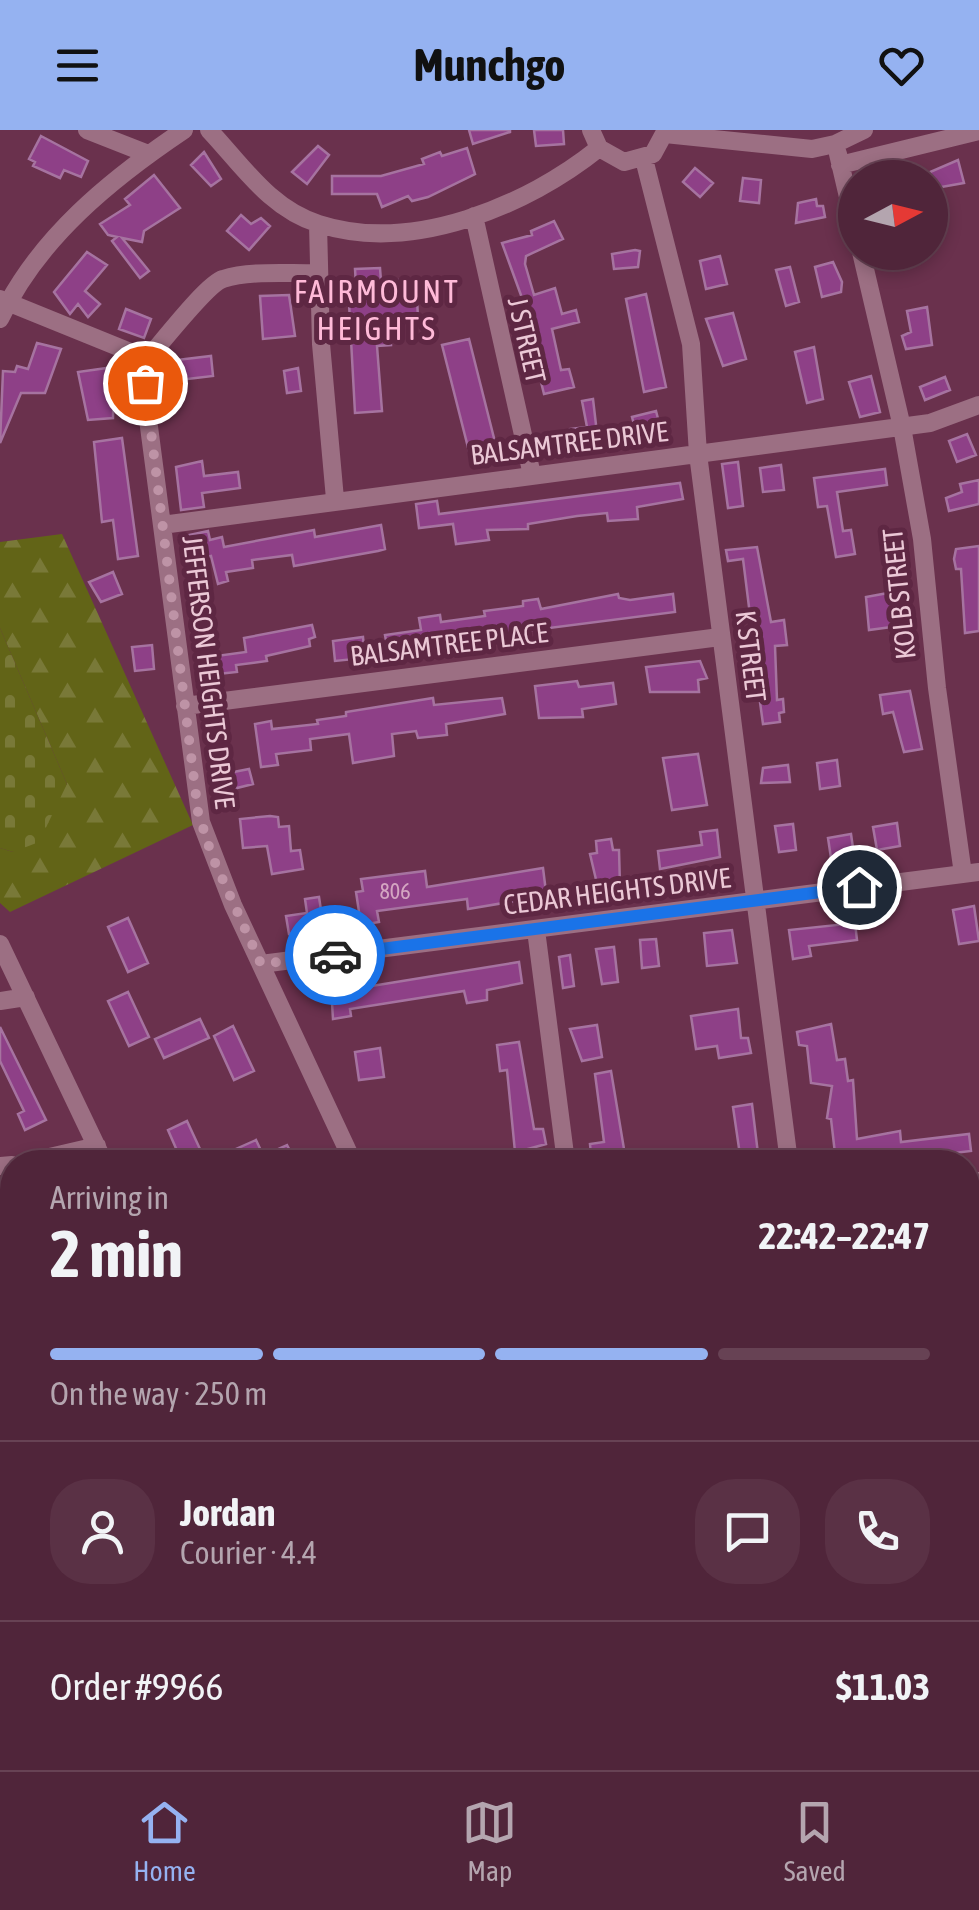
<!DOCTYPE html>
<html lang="en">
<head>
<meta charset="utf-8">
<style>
	body { margin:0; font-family:"Asap Condensed",sans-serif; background:#5a3145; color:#f1f3f6; height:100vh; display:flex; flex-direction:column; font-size:38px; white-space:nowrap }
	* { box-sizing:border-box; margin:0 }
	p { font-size:32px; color:#b4a5af }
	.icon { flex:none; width:55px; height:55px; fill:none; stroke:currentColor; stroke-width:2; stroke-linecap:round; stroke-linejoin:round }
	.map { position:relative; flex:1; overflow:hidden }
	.side { position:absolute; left:0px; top:1020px; width:980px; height:620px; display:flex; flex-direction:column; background:#50253a; border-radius:40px 40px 0 0; box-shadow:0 5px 15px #0003,0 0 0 2px #674254 }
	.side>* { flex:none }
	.needle { width:65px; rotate:83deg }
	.controls { position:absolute; left:838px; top:30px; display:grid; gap:20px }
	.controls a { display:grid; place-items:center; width:110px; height:110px; border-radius:50%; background:#50253a; box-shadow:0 5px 15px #0003,0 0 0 2px #674254; font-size:50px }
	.pin { position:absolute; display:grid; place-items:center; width:85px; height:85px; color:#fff; margin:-42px; border:5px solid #fff; border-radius:50%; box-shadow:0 2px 10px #0007 }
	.courier { position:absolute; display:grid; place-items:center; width:100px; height:100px; margin:-50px; border:8px solid #1a73e8; border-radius:50%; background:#fff; color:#222; box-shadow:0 2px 12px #0007 }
	.overview em { font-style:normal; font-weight:700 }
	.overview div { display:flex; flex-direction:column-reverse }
	.overview { display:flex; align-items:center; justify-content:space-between; height:170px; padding:0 50px }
	h1 { font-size:65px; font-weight:700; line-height:75px }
	.bar { display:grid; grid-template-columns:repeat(4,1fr); gap:15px 10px; align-content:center; height:120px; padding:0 50px }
	.bar i { height:12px; border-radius:8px; background:#674254 }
	.bar .current { background:#95b2f1 }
	.bar p { grid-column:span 4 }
	.line { display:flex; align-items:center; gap:25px; padding:0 50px; border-top:2px solid #674254 }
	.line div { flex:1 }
	.round { display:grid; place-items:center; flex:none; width:105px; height:105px; border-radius:40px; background:#5a3145 }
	header { display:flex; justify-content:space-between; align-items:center; height:130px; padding:0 50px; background:#95b2f1; color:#111; font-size:45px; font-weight:700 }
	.menu { display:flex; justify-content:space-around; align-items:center; height:140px; border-top:2px solid #674254; background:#50253a; font-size:28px; color:#b4a5af }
	.menu a { display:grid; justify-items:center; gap:5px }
	.menu .current { color:#95b2f1 }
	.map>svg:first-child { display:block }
	.forest { fill:url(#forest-firs) }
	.cemetery { fill:url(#cemetery-stones) }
	.building { fill:#8e4087; stroke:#a673a0; stroke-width:2.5 }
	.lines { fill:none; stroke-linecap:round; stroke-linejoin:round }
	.minor { stroke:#9c6f83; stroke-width:18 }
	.done { stroke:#be93a6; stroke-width:10; stroke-dasharray:0 18 }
	.route { stroke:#1a73e8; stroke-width:12 }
	.labels { text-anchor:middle; stroke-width:10; stroke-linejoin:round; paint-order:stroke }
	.number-label { font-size:22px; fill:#d4a6c2 }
	.street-label { font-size:28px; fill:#ebc8d6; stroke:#5e2743 }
	.quarter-label { font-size:32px; letter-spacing:2.5px; fill:#ffbad8; stroke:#5e2743 }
</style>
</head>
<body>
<header><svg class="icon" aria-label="menu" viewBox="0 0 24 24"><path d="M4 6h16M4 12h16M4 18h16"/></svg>Munchgo<svg class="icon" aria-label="heart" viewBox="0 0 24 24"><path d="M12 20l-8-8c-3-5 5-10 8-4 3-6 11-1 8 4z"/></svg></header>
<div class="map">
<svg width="979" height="1640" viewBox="0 0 979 1640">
	<defs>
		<pattern id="forest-firs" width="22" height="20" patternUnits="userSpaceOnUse" patternTransform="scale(2.5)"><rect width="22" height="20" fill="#626417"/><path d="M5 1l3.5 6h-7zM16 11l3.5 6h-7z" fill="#797938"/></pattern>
		<pattern id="cemetery-stones" width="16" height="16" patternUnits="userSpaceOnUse" patternTransform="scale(2.5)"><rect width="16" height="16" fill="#626417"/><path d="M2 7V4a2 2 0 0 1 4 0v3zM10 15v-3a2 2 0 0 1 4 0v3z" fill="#797938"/></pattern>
	</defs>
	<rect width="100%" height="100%" fill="#6a314d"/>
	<path class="forest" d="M62,404L193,695L10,782L0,773V718L13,722L67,654L0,498V412Z"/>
	<path class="cemetery" d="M0,498L67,654L39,712L13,722L0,718Z"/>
	<path class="building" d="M469,0H510V2L473,14Z
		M534,0H563L564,14L536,16Z
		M41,6L88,31L81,47L64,40L60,48L33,36L35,32L29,29Z
		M318,16L329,25L307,54L292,42Z
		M467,18L475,44L428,67L412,71L408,66L382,77L377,64H332V46H381L424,34L422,29L440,22L442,26Z
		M204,22L221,49L211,56L191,35Z
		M958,30L964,53L930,59V42Z
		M695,38L713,53L700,67L683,52Z
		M154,45L180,78L144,101L142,112L122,108L149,141L140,148L112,111L117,107L108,105L100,94L130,75L125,69Z
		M743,48L761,50L759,73L740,71Z
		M816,69L817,76H823L825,87L796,93L798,73Z
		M241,85L251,94L261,88L270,96L249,120L227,101Z
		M554,91L563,109L526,126L525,134L534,165L555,158L562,184L576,180L579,192L552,199L561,240L569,239L574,257L544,264L525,187L520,188L515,170L522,168L502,113L532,105L531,101Z
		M635,120L640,121L638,137L614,139L612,124Z
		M87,122L107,135L85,161L100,174L88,187L78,174L70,184L54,162Z
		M720,126L727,154L706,159L700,131Z
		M833,132L842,152L841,162L822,167L815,137Z
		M790,137L799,172L786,176L776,140Z
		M380,138L381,151L416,149L418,188L389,190L391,215L377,216L382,281L355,283L349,173L357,172L355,139Z
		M646,164L666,257L644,262L626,169Z
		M289,165L295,206L263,209L260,166Z
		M927,177L932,215L906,219L902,206L911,202L907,181Z
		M126,179L151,189L144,208L119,199Z
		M733,183L746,229L723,236L706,189Z
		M469,209L499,328L473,337L442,215Z
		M37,213L61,219L45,263H21L0,313L3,241L15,242L17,236L28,239Z
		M814,217L823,269L807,273L795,222Z
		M211,226L213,246L170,251L168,231Z
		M114,237L113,288L88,290L78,242Z
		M298,238L301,261L287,263L284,241Z
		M871,246L880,282L860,287L849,252Z
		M945,247L950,260L925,270L920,257Z
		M593,269L598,312L572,315L570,299L587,297L582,271Z
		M656,281L661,300L637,306L632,287Z
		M967,304L976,325L957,332L949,311Z
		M122,308L138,426L118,429L113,390L102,392L94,312Z
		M202,331L204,346L238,342L240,358L202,363L204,377L181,380L176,337Z
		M738,332L743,376L728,378L722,334Z
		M781,335L784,360L763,362L760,338Z
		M885,339L887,355L837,362L843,401L851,400L855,424L836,427L827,376L818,377L814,348Z
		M979,350V374L949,381L946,368L962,362L960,354Z
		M680,353L683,369L637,377L638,389L608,391L607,383L577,386L528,394V399L487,400L489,410L456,414L453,394L419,398L416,374L437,371L439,384Z
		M381,395L385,419L378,421L294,436L292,425L252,430L253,438L226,442L228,451L218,454L211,426L191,431L185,406L208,401L210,410L222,407L224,417L314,400L315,407Z
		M979,416V501L965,503L961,439H956L954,429L956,419Z
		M757,417L771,492L784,490L787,515L775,516L777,570L783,569L784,582L779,583L780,592L763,594L757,550L744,551L741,527L755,525L743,429L728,431L726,420Z
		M113,442L122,464L101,472L89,452Z
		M888,463L899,496L869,500L866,467Z
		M618,464L619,468L630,470L673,464L675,482L478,507L477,517L463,519L459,507L388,522L385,505L421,500L419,488L440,485L441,492L485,486L484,481L523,476V471L538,469L541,479Z
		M312,495L315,507L309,509L310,516L266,526L267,531L236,535L237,542L217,544V538H210L209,527L246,522L244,508Z
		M363,507L365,528L335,531L333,511Z
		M152,515L154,539L135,541L132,517Z
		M700,531L707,548L698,550L699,562H650L646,537Z
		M577,551L579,557L613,553L616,574L582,579L583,587L539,588L535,556Z
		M910,561L922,619L904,622L893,582L883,584L880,565Z
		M433,568L434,575L502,568L505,584L446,594L447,605L418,608L416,601L392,604L394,626L353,633L349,604L310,609L311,620L276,624L278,635L261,637L255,594L271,591L272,599L318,594L317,590L346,586V582Z
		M698,624L707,675L672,680L663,628Z
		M837,630L840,656L820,659L817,633Z
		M788,635L790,652L761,653L763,638Z
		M249,639L253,654L217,663L213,646Z
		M270,686L278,687L279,697L289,696L291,721L300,720L303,739L272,744L267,716L243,718L240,689Z
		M897,693L900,716L877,720L873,697Z
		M793,694L796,720L779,722L775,696Z
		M717,700L720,727L660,739L658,721L702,715L700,702Z
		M851,704L854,725L831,728L828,708Z
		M611,709L613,720H619L620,756L604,761L598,758L590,724L597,723L596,711Z
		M543,738L546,762L520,766L521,770L468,779L467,769L377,781L379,792L361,795L356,762L363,761L361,749L425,741L427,757Z
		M319,767L321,780L314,784L317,800L289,804L286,786L307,783L305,769Z
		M974,776L979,811L959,814L953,780Z
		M128,788L148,833L128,842L108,797Z
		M855,793L857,810L809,816L811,826L793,829L789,800Z
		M732,800L737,833L707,836L704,803Z
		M656,809L659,836L642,838L640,810Z
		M614,817L618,852L602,854L596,819Z
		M570,825L574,856L563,858L559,827Z
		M519,832L522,853L487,860V870L467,873L464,861L350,879L351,886L333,889L331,856L347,854V860Z
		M128,862L149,907L129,916L108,871Z
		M738,879L741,908H748L751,923L719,928L717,916L696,919L691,886Z
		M200,889L209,908L164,928L155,909Z
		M831,894L837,930L845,929L848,951L853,950L857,1009L900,1001L901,1012L969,1004L971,1021L904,1029L905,1032H887L883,1022L855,1025L856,1032H836L831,989L827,988L832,956L811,953L807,916L799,915L797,902Z
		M597,895L602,927L582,931L570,899Z
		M233,896L254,941L234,950L214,906Z
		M0,897L46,990L25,1000L18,984L24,981L0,931Z
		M519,912L534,999H543L546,1014L528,1019L530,1032H516L507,940L500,941L497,915Z
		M380,918L384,947L359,950L355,922Z
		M611,941L625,1025H591L590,1014L604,1012L595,944Z
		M752,974L759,1032H741L733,977Z
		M187,991L206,1032H182L168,1000Z
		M256,1010L265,1029L207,1032Z
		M287,1015L296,1032H272L267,1024Z
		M979,1305V1335L968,1336V1306Z
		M0,1491L12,1499V1513L0,1531Z
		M979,1519V1559H976L968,1523Z
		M87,1628H112L103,1640H78Z
		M850,1628H880L886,1640H856Z
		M919,1628H973V1630L941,1640H923Z"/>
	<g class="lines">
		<path class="minor" d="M87,0L148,24
			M209,0C242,35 270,79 319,94C412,124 527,76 599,18
			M591,0L599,18L624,32L653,24L666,0
			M665,4L812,19L835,14L864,0
			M838,24L855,97
			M644,29L691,214L698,324L789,1032
			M840,35L979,1
			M474,86L532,345
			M318,94L321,214L335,369
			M861,122L902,297L922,409L937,558L963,744
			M0,169L128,221L141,236L201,692L233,775L353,1032
			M0,189C38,108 111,49 184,0
			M141,236C158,218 206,154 223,149C251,140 289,144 319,143
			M162,395L930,293L979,275
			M185,576L720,507
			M536,800L566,1032
			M0,814L104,1032
			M261,834L979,742
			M0,871L26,867
			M28,1032L97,1016
			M0,1036L12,1035
			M968,1052L979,1051
			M0,1206L12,1204
			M968,1279L979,1277
			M0,1373L12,1368
			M0,1425L12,1434
			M968,1491L979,1487
			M373,1628L379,1640
			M627,1628L633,1640
			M819,1628L825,1640
			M27,1640L36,1628"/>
	</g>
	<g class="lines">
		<path class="done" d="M145,253L198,682L212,726L261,834L335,825"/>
		<path class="route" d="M335,825L859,757"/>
	</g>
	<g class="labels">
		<g class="number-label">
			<text x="395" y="769">806</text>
		</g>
		<g class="street-label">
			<text transform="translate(527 210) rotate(77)" y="10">J STREET</text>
			<text transform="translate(569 313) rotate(-7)" y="10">BALSAMTREE DRIVE</text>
			<text transform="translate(899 464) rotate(-96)" y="10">KOLB STREET</text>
			<text transform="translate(449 514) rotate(-7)" y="10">BALSAMTREE PLACE</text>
			<text transform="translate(751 526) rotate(83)" y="10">K STREET</text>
			<text transform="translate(209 542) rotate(83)" y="10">JEFFERSON HEIGHTS DRIVE</text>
			<text transform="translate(617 761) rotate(-7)" y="10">CEDAR HEIGHTS DRIVE</text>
		</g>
		<g class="quarter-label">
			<text x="377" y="173">FAIRMOUNT<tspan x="377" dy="37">HEIGHTS</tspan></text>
		</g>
	</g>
</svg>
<div class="controls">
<a><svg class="needle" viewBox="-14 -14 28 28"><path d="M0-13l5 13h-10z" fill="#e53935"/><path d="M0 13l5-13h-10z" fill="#b4a5af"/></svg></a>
</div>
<div class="pin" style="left:145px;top:253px;background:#ea580c"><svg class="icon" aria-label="bag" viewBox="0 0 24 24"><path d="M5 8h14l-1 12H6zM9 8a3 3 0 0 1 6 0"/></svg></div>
<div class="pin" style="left:859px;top:757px;background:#1f2937"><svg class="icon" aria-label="home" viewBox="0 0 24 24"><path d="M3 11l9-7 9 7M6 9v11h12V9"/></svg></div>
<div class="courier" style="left:335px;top:825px"><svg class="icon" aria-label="car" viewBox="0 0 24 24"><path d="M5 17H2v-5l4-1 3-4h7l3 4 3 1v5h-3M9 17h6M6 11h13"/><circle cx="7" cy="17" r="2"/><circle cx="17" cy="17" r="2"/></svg></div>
<section class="side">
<div class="overview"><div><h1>2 min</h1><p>Arriving in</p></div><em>22:42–22:47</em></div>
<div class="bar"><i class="current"></i><i class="current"></i><i class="current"></i><i></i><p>On the way · 250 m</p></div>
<div class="line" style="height:180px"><a class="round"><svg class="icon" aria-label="person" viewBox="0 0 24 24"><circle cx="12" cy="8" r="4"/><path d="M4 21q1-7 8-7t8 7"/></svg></a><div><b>Jordan</b><p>Courier · 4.4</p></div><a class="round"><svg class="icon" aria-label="chat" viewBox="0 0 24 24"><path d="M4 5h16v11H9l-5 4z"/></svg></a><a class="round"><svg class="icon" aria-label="phone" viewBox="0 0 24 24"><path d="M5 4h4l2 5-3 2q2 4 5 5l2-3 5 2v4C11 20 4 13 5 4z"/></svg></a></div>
<div class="line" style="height:130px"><div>Order #9966</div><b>$11.03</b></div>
</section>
</div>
<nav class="menu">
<a class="current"><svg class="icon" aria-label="home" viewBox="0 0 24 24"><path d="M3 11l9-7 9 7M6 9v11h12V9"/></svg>Home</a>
<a><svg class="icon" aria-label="map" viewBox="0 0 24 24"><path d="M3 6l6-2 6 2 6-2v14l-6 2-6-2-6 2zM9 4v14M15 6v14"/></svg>Map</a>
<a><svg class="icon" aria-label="saved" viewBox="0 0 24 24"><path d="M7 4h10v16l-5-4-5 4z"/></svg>Saved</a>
</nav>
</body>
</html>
